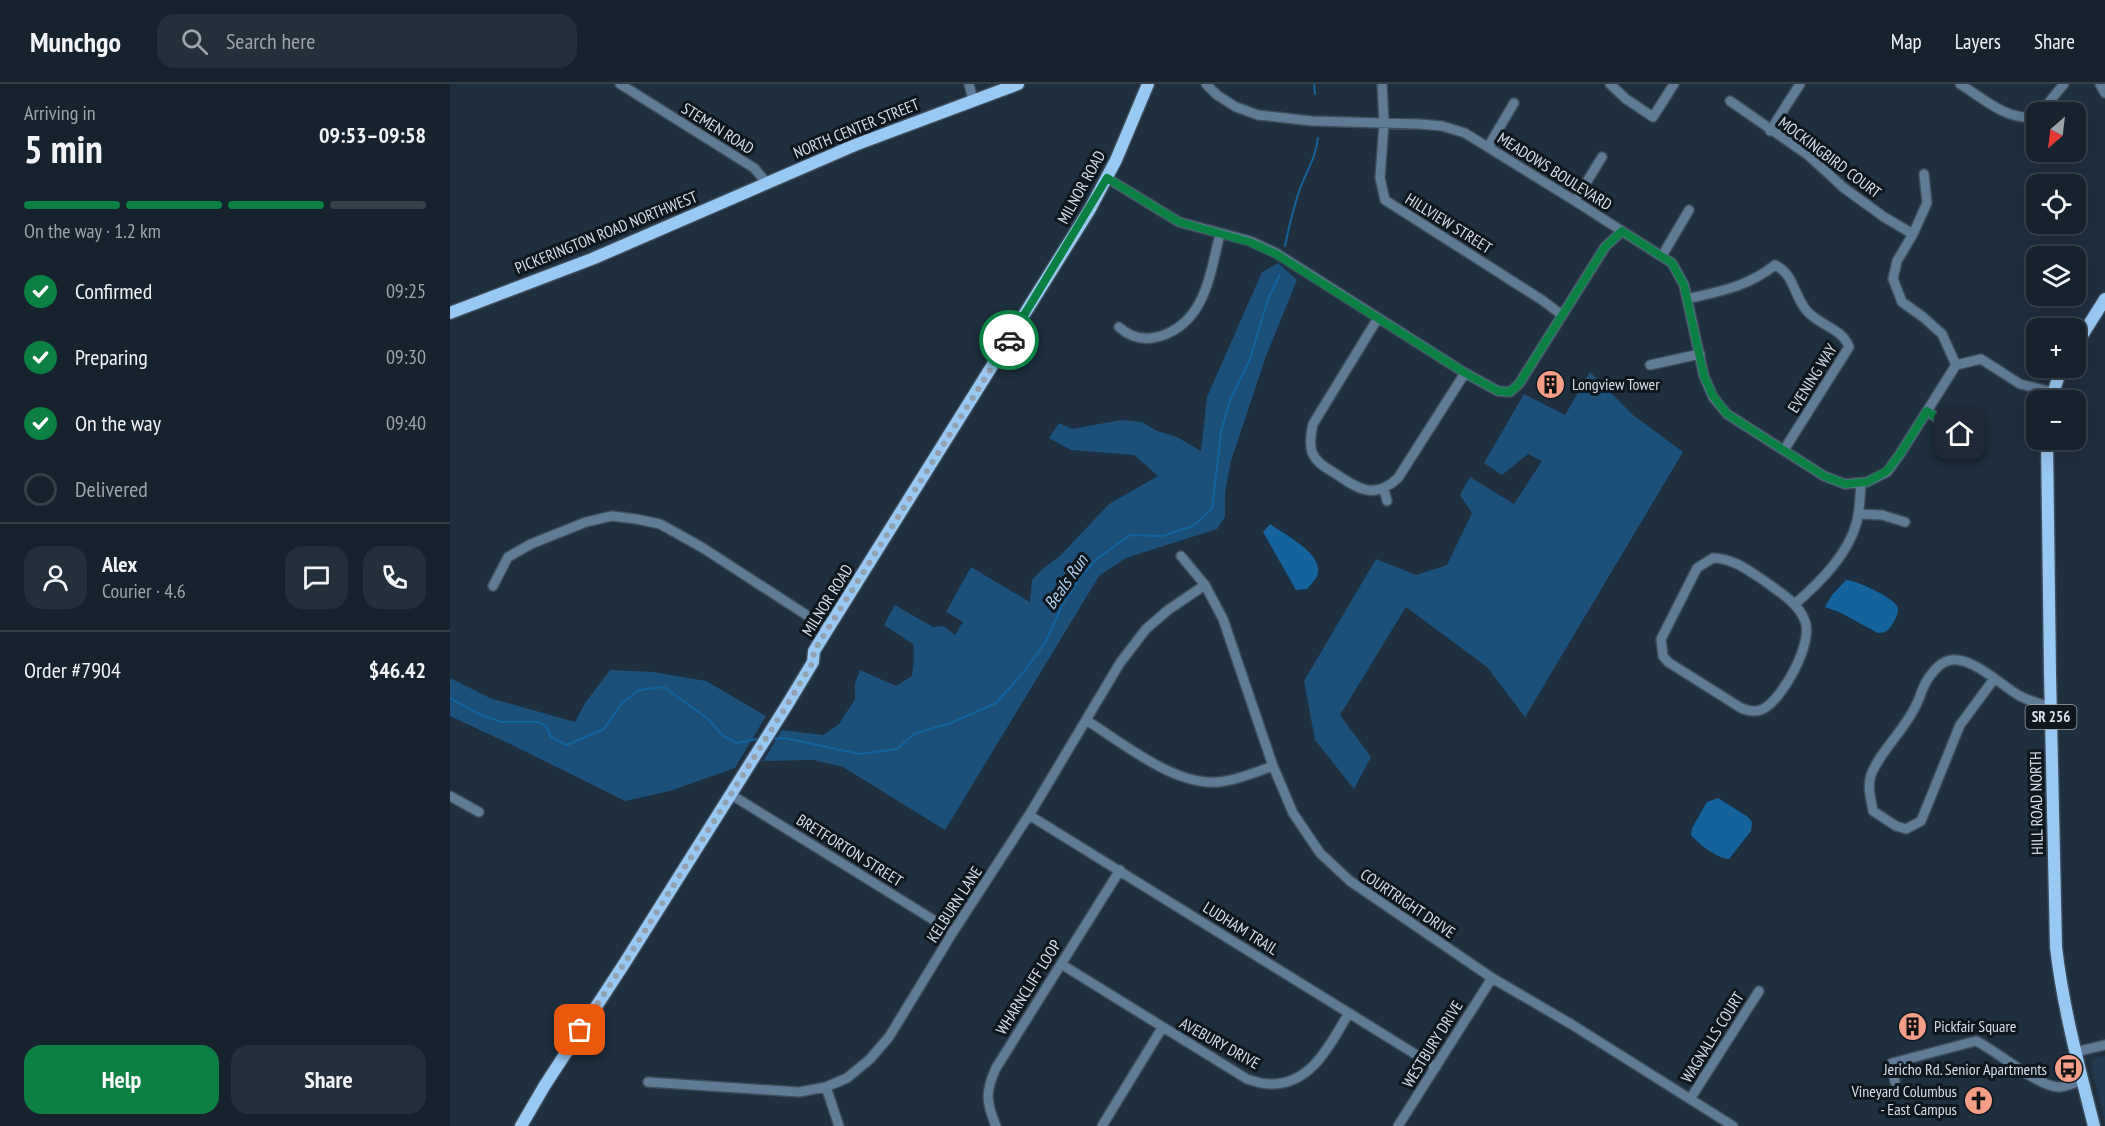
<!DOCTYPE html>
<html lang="en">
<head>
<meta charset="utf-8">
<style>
	body { margin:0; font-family:"PT Sans Narrow",sans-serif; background:#232f3b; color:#f1f3f6; height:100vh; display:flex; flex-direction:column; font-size:22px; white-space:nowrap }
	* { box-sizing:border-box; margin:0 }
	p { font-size:20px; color:#9ea4aa }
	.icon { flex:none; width:33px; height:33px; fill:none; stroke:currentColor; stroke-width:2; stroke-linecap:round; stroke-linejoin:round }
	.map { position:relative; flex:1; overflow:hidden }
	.sheet { display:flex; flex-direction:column; background:#16232f; width:450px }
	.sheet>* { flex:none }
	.needle { width:39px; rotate:208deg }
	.fabs { position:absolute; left:1576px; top:18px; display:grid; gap:12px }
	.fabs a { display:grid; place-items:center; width:60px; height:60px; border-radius:12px; background:#16232f; box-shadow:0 6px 24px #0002,0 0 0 2px #35404b; font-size:30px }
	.pin { position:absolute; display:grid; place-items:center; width:51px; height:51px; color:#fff; margin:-26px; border-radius:12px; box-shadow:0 3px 9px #0006 }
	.courier { position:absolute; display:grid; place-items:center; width:60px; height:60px; margin:-30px; border:4px solid #0b8043; border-radius:50%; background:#fff; color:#222; box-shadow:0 2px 8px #0007 }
	.headline em { font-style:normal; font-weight:700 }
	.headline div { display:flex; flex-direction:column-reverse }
	.headline { display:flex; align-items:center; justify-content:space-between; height:102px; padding:0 24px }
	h1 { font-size:39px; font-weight:700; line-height:45px }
	.bar { display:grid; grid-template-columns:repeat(4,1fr); gap:9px 6px; align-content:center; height:72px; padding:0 24px }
	.bar i { height:8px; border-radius:4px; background:#35404b }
	.bar .selected { background:#0b8043 }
	.bar p { grid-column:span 4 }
	.line { display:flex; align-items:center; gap:15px; padding:0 24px; border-top:2px solid #35404b }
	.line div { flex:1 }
	.round { display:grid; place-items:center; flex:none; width:63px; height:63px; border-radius:18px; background:#232f3b }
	ol { padding:0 24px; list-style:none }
	li { display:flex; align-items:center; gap:18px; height:66px }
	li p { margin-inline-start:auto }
	li .icon { padding:6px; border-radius:50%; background:#0b8043; color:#fff; stroke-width:4 }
	li:last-child { color:#9ea4aa }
	li i { width:33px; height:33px; border:3px solid #35404b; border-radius:50% }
	.button { display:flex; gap:12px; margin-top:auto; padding:12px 24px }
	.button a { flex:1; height:69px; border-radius:18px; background:#0b8043; color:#fff; font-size:24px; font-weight:700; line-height:69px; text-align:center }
	.button a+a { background:#232f3b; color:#f1f3f6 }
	header { display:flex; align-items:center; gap:36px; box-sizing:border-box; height:84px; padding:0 30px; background:#16232f; border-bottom:2px solid #35404b }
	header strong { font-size:28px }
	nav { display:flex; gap:33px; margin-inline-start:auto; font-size:21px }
	.search { width:420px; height:54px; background:#232f3b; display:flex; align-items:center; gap:15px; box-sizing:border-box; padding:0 21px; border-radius:18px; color:#9ea4aa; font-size:22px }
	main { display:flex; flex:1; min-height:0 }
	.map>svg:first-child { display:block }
	.built { fill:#22384d }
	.green { fill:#1c5079 }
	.water { fill:#15639c }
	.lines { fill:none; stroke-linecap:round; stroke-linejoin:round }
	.stream { stroke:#15639c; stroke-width:2 }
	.minor-casing { stroke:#3b4b5a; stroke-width:12 }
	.major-casing { stroke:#3b4b5a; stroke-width:15 }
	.minor { stroke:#5f7b96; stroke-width:9 }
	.major { stroke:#99c8f3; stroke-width:12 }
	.done { stroke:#94a1ae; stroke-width:6; stroke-dasharray:0 10.8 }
	.route { stroke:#0b8043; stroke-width:8 }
	.labels { text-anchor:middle; stroke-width:6; stroke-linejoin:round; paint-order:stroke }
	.shield { fill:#0f171e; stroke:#99a3ad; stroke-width:1.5 }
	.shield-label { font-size:15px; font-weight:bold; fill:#d4dfea }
	.street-label { font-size:16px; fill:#d4dfea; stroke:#0f171e }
	.poi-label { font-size:16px; fill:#d4dfea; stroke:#0f171e; text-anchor:start }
	.water-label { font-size:18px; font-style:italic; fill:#adcfef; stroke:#0f171e }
</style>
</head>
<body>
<header>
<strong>Munchgo</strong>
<div class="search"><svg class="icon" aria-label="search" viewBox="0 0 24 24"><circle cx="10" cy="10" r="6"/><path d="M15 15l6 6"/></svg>Search here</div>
<nav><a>Map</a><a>Layers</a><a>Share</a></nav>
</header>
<main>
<section class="sheet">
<div class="headline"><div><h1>5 min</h1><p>Arriving in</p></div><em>09:53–09:58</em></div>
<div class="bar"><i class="selected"></i><i class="selected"></i><i class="selected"></i><i></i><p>On the way · 1.2 km</p></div>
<ol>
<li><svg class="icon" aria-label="check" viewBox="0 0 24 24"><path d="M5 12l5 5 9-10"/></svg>Confirmed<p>09:25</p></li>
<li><svg class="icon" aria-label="check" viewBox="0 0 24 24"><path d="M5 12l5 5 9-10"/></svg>Preparing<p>09:30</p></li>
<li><svg class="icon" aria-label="check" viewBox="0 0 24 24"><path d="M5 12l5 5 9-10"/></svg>On the way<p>09:40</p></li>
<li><i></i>Delivered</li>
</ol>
<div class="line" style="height:108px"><a class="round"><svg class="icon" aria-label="person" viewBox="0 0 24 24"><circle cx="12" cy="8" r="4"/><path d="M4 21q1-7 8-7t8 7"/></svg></a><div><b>Alex</b><p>Courier · 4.6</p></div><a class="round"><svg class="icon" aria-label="chat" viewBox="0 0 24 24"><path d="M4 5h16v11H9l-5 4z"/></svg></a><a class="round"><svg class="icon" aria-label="phone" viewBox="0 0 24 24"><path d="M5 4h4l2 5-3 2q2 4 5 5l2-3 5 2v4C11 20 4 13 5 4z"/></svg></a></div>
<div class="line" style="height:78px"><div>Order #7904</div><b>$46.42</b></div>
<div class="button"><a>Help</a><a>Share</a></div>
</section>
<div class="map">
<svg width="1655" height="1042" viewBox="0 0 1655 1042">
	<rect width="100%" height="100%" fill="#1e2f3f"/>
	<path class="built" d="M1655,972V1039L1641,981L1643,975Z"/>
	<path class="green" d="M828,179L847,196L816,272L781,377L775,408V433L767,445L676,474L649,492L495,746L393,683L363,676L313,677L332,646L373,651L389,640L405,615V599L410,586L446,602L462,592L464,574L463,560L434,541L445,521L483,543L494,542L505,551L513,538L496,528L521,483L580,518L582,496L591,486L610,472L659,420L708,392L684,371L621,366L599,354L609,339L622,345L671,336L692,338L707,347L727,353L751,367L757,313L812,188Z
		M1140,288L1183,331L1233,368L1075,633L1037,583L956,523L890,631L921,673L904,705L865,656L854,597L926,475L966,491L997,481L1022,429L1010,411L1020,393L1064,420L1092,377L1078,370L1052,391L1034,379L1074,310L1115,331Z
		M160,586L203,588L256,597L316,632L285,684L220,707L175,717L60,660L0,632V594L40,614L125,638L135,619Z"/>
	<path class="water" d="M820,440C835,451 871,468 868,489C867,495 861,500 857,505L846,506L813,448Z
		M1396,496C1406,496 1442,513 1447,522C1450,527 1446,534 1443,539C1439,546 1436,549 1428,549L1389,528L1375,523L1382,511Z
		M1268,714L1298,733L1302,738L1301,747L1279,775C1266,774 1250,761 1241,751L1242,744L1257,718Z"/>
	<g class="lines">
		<path class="stream" d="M864,0L865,10
			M835,162C839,142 844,121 851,102C858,85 866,72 868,54
			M0,614L27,629L51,638H89L96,642L101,653L117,661L154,645L171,620L189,606L214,603L258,635L273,652L287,659L307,655
			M321,655L334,654L410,670L447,665L464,650L501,639L546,619L574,588L596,557L613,519L632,491L648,474L680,451L712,452L743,442L762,425L771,348L780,316L800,275L818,215L830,190"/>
		<defs>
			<path id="minor" d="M170,0L304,84L317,99
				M519,0L523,16
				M756,0L767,11L786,23L808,31L862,37L969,40L992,42L1015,49L1125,117L1222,179L1234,201L1254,292L1263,313L1277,330L1374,392L1395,400L1417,398L1437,388L1450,370L1506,281L1531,275L1570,300L1603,308
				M932,0L934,39L930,94L935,116L1092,216L1112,231
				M1160,0L1176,15L1203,33L1224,0
				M1510,0C1533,14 1559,39 1587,32
				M1650,0L1655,9
				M1280,17L1358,71L1394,104L1434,133L1463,150
				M1591,28L1614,0
				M1320,47L1350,0
				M1038,63L1064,19
				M1474,90L1477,119L1463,150L1447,177L1443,195L1452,218L1473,233L1492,250L1506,281
				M657,94L729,138L800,157L826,169L1015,289L1048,307L1060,308L1069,300L1155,163L1172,147
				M1125,117L1152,73
				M1212,172L1239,126
				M1237,215C1271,207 1297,203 1325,181C1345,191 1343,211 1357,227C1370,242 1392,244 1399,263L1334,366
				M928,234L863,340C861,349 859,359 862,368C866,379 877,384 886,390C908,405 925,416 948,394L1015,289
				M669,243C681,254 695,257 711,252C756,237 760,189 770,150
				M1200,281L1250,270
				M1477,327L1510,350
				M934,405L937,417
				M1408,430L1432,431L1455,438
				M731,472L755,501L773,535L823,682L843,729L870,769L900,797L1042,894L1121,940L1283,1042
				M1263,474C1282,474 1298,486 1313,496C1329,508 1348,518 1355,537C1364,558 1332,616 1313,625C1305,629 1298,627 1291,624L1218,578L1213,572L1211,555L1247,484Z
				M43,502L58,473L81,460L136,438L162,432L186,435L210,440L253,464L378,545
				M1345,520C1370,498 1399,470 1407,437C1410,425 1410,411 1411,399
				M1544,595L1510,641L1471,737L1456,745L1446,742L1423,727C1421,715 1417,703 1421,691C1430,667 1455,646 1466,621C1471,612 1473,600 1480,592C1485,585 1492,577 1501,576C1523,573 1552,602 1570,612C1579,617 1591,620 1601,623
				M636,636C673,659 724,702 769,698C788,696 806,688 823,682
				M280,710L503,848
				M0,712L29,728
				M579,731L986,983
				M611,880L797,995C804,997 812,1000 820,1000C862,1001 880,960 899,929
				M1625,968L1655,961
				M198,998L349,1008L376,1003L397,994L420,975L439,953L503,848L581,728L670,579L696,545L718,526L755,501
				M1445,998L1442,979L1526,957C1547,967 1588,1003 1609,1003C1617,1003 1626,998 1633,996
				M376,1003L389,1042
				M1240,1015L1309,907
				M546,1042C536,1018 535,1008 546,984L670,786
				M652,1042L712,944
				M948,1042L1042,894"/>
			<path id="major" d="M0,229L142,175L405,61L568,0
				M1626,261L1655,215
				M1601,316L1608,294L1613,284
				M1597,356L1600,589L1606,863C1613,924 1629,983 1644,1042
				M71,1042L95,1001L174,880L337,621L363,578L364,567L640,125L666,76L698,0"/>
		</defs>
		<use href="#minor" class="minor-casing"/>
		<use href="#major" class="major-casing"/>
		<use href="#minor" class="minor"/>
		<use href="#major" class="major"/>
	</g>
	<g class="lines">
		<path class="done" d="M130,946L174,880L337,621L363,578L364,567L559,256"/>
		<path class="route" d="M559,256L657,94L729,138L800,158L826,170L1015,289L1048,307L1060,308L1069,300L1155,163L1172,147L1222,179L1234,201L1254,292L1263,312L1277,330L1374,392L1395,400L1417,398L1437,387L1450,370L1477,327L1510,350"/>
	</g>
	<defs>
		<symbol id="building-disc" viewBox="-11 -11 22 22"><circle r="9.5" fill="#f49e87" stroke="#0f171e"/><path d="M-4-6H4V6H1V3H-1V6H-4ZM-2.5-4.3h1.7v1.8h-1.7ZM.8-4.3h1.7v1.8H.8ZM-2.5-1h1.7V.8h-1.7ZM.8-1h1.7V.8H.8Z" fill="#111"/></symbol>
		<symbol id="bus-disc" viewBox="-11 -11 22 22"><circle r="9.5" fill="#f49e87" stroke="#0f171e"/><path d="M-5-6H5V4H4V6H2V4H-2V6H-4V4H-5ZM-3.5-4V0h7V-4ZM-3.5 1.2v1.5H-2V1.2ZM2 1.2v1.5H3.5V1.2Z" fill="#111"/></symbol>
		<symbol id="church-disc" viewBox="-11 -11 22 22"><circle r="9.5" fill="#f49e87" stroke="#0f171e"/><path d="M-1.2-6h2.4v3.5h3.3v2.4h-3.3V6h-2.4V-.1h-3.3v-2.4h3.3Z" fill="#111"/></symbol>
	</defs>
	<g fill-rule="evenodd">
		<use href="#building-disc" x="1084" y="284" width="33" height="33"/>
		<use href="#building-disc" x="1446" y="926" width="33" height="33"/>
		<use href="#bus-disc" x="1602" y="968" width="33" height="33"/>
		<use href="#church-disc" x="1512" y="1000" width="33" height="33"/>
	</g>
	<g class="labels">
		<rect class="shield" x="1575.5" y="621" width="51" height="24" rx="4.5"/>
		<g class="shield-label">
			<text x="1601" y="638">SR 256</text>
		</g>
		<g class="street-label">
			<text transform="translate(268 44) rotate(32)" y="6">STEMEN ROAD</text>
			<text transform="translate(406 44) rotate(-22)" y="6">NORTH CENTER STREET</text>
			<text transform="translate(1380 73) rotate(37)" y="6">MOCKINGBIRD COURT</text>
			<text transform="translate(1105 87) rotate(32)" y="6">MEADOWS BOULEVARD</text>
			<text transform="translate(631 103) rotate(-61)" y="6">MILNOR ROAD</text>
			<text transform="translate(999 139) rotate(32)" y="6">HILLVIEW STREET</text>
			<text transform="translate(156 148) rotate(-22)" y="6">PICKERINGTON ROAD NORTHWEST</text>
			<text transform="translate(1362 294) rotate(-58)" y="6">EVENING WAY</text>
			<text transform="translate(377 516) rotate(-58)" y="6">MILNOR ROAD</text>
			<text transform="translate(1586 719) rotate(-91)" y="6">HILL ROAD NORTH</text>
			<text transform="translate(400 766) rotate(32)" y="6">BRETFORTON STREET</text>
			<text transform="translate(958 819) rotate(34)" y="6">COURTRIGHT DRIVE</text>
			<text transform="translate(504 820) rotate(-57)" y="6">KELBURN LANE</text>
			<text transform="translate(791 844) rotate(32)" y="6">LUDHAM TRAIL</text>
			<text transform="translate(578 903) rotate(-58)" y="6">WHARNCLIFF LOOP</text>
			<text transform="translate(1262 953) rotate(-58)" y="6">WAGNALLS COURT</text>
			<text transform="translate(770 959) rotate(29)" y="6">AVEBURY DRIVE</text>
			<text transform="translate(982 960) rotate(-58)" y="6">WESTBURY DRIVE</text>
		</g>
		<g class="poi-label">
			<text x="1122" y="306">Longview Tower</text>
			<text x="1484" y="948">Pickfair Square</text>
			<text x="1597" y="991" text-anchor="end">Jericho Rd. Senior Apartments</text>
			<text x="1507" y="1013" text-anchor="end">Vineyard Columbus<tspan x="1507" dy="18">- East Campus</tspan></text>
		</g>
		<g class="water-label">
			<text transform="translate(616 498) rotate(-55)" y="6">Beals Run</text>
		</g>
	</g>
</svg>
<div class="fabs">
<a><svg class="needle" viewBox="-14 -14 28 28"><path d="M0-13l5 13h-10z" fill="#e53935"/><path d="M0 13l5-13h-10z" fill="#9ea4aa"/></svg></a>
<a><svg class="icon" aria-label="locate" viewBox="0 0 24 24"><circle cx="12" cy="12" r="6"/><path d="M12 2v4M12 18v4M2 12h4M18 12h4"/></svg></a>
<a><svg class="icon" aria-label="layers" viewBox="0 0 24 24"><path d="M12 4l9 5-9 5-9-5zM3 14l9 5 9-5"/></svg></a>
<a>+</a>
<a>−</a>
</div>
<div class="pin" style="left:130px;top:946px;background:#ea580c"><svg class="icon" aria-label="bag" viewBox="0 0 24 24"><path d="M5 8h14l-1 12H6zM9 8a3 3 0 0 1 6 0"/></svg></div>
<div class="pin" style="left:1510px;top:350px;background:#1f2937"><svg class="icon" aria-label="home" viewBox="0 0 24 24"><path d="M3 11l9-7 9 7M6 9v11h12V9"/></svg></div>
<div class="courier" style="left:559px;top:256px"><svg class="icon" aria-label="car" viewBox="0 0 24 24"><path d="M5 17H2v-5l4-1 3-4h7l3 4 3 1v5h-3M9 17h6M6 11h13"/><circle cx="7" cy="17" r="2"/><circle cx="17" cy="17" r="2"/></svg></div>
</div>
</main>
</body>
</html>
